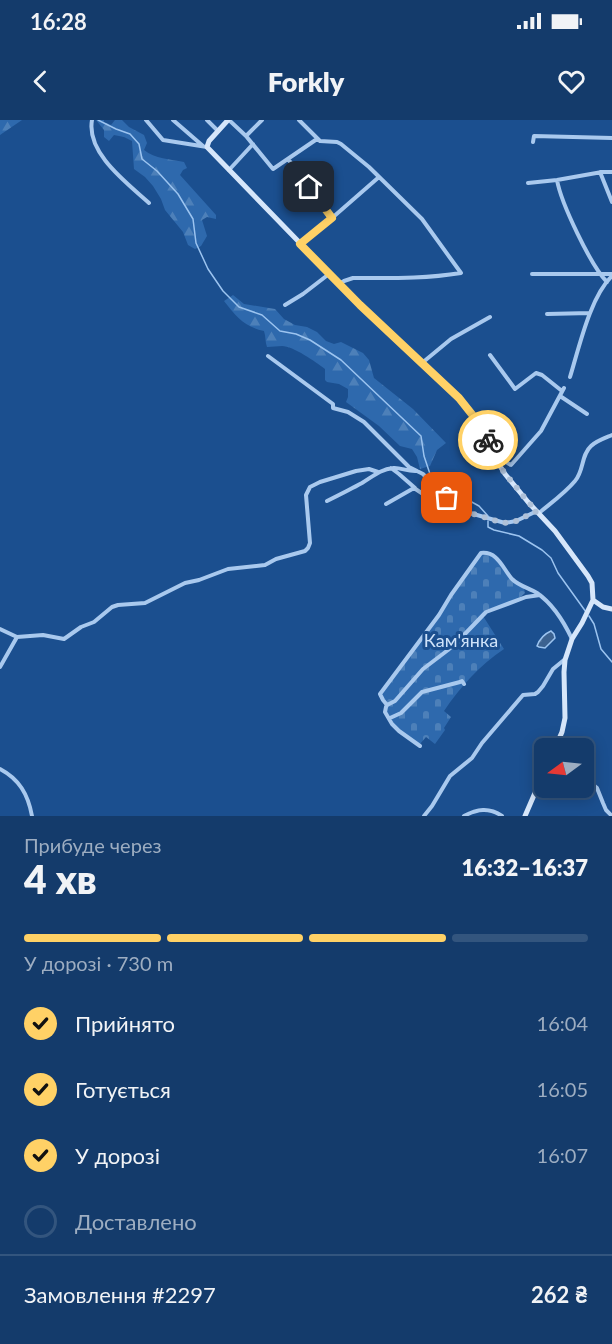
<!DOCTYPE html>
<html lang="uk">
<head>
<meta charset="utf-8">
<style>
	body { margin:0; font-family:Lato,sans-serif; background:#214673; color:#f1f3f6; height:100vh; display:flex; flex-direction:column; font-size:22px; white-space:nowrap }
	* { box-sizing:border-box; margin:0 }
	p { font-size:20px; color:#9dadc1 }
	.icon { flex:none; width:33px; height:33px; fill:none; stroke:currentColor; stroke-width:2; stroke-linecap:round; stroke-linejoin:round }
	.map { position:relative; height:696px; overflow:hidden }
	.details { display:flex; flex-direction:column; background:#143b6b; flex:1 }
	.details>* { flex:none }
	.needle { width:39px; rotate:255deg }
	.tools { position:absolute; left:534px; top:618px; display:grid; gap:12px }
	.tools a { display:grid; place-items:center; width:60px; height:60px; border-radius:9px; background:#143b6b; box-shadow:0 3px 15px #0003,0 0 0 2px #33557e; font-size:30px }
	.pin { position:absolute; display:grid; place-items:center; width:51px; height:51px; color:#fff; margin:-26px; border-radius:12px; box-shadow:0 3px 9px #0006 }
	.courier { position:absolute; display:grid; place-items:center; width:60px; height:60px; margin:-30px; border:4px solid #ffd166; border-radius:50%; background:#fff; color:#222; box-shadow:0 2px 8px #0007 }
	.overview em { font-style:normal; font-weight:800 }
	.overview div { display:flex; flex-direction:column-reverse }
	.overview { display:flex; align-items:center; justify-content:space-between; height:102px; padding:0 24px }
	h1 { font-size:39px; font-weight:800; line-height:45px }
	.bar { display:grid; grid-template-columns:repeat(4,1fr); gap:9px 6px; align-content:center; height:72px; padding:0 24px }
	.bar i { height:8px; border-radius:4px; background:#33557e }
	.bar .selected { background:#ffd166 }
	.bar p { grid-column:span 4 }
	.line { display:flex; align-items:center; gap:15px; padding:0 24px; border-top:2px solid #33557e }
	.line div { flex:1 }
	ol { padding:0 24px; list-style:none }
	li { display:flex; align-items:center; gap:18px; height:66px }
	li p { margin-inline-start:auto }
	li .icon { padding:6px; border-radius:50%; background:#ffd166; color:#111; stroke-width:4 }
	li:last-child { color:#9dadc1 }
	li i { width:33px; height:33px; border:3px solid #33557e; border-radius:50% }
	.status { display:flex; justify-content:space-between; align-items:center; height:42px; padding:0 30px; background:#143b6b; direction:ltr }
	.status svg { height:16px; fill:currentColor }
	header { display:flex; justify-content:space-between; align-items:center; height:78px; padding:0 24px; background:#143b6b; font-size:27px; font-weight:800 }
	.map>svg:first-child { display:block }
	.forest { fill:url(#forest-firs) }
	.cemetery { fill:url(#cemetery-stones) }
	.water { fill:url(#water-ripples); stroke:#9cc4f0; stroke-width:1.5 }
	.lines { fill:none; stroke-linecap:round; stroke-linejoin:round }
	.stream { stroke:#9cc4f0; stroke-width:1.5 }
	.street { stroke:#a9c9ee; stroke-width:4 }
	.secondary { stroke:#d6e6fa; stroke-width:5 }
	.done { stroke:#afc1d8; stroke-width:6; stroke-dasharray:0 10.8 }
	.route { stroke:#ffd166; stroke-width:8 }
	.labels { text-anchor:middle; stroke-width:6; stroke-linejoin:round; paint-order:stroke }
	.park-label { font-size:18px; fill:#cfe3fa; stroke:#1b4f8f }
</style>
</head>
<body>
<div class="status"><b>16:28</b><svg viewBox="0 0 49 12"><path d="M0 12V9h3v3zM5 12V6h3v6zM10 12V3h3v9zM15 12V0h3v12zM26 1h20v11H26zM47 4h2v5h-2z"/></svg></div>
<header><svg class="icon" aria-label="back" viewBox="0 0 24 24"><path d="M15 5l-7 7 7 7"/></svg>Forkly<svg class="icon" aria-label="heart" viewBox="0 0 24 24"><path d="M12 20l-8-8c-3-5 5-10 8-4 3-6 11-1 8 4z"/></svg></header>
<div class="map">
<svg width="612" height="696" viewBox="0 0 612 696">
	<defs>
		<pattern id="forest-firs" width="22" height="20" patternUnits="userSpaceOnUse" patternTransform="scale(1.5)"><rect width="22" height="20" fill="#2e69ad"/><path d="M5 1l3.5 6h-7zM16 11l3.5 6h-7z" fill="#4d80b9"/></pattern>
		<pattern id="cemetery-stones" width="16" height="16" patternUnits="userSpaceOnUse" patternTransform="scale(1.5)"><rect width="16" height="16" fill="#2e69ad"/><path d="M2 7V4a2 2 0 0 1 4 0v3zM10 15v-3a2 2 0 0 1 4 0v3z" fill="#4d80b9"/></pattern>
		<pattern id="water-ripples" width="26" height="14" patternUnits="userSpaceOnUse" patternTransform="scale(1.5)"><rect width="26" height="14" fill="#3c6290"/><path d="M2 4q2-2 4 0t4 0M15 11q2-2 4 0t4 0" fill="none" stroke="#597aa1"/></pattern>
	</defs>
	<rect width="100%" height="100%" fill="#1b4f8f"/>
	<path class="forest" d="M0,0H22L0,15Z
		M96,0H104V2L111,5L115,0H122L129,7L144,15L147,23L144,30C155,39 170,39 184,42L187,48L183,50L180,55L216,95V99L207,97L202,100L207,116L201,126L195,129L188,125L183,112L165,90L161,79L153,66L145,57L134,49L132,21L124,17L114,15L109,21L104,17V10Z
		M233,175L244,184L275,189L284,199L295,205L307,207L317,212L326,221L334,224L341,222L363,233L369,240L374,258L413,289L446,323L437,330L430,346L420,349L417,337L412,329L400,326L379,306L346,282L348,277V269L339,264L327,262L325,260V249C316,242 293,226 282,226C277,226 272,227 267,227C265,222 266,217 264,211C243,206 237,197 224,181Z"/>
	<path class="cemetery" d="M484,433L494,437L511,460L524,468L525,473C516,483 498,486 486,490L483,492V496L504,529C480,545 460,567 444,591L451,597L444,608L445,610L435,624L426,617L420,624L398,610L386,591L388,586L383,579L382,573L476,439Z"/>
	<path class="water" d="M551,511L554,514L555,518L545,528L539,527L537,526C540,518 544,514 551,511Z"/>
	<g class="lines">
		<path class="stream" d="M98,0L116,9L130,14L139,24L142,39L157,51L178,74L193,99L196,123L208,149L223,171L239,187L262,195L280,211L296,214L310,220L341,240L421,316L424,336L430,354L443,361L459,375L479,386L488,396
			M488,401V407L494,410L519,416L542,430L551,438L558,453L586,492
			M589,496L594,504L601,529L612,542"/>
		<path class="street" d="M92,0C86,33 127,63 149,83
			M146,0L163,20L207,27
			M173,0L203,26
			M207,0L218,11
			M229,0L246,16L273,49L317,19
			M299,0L320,21L337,22L341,24L369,47L422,99L461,153C424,159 391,158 353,158L344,161L339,164
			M246,16L262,0
			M533,22L534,16L612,18
			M288,39L332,98
			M229,50L253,24
			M600,52L612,82
			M557,60C561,83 591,146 607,162
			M528,63L557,60L602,52H612
			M301,123L332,98L379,57
			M532,154H612
			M285,185L303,174L329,154
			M547,194L590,193
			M490,235L515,269L536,253L542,255L562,271
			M268,236L333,284V288L348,292L364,302L409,347L423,354L446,378
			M422,243L451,219L490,197
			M570,257C579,228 590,177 612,156
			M560,276L587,294
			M491,325C497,332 503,342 511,345L541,311L564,268
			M391,348L399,354L415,368
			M327,381C339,375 351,369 362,363C372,357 381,349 393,348C400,347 408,352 417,351
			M386,384L414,368L432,380L446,378L463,391L505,403L516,401L537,391
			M539,393C551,383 565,373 575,361C584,351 581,335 591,326C596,321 605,318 612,315
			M0,509L17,517L43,515L64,519L81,507L94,502L112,487L118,485L145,483L185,463L199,460L228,449L265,445L276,439L305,431L308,428L310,423L306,375L310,367L320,362L356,351L369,349L378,352
			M0,547L17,517
			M387,585L383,580L380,574L439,495L451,475L481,433C498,431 503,449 512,459C519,466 529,468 537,473C553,484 564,502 572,519
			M387,585L395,581L423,549L448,530L462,517L486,492L526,477L540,475
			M387,585L386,587L385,592L392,604L399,611L420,626
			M390,598L401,593L422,572L460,562L462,561L464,564
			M0,649C19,659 28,674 32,696
			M584,657L597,668L603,683L606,690L612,696
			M424,696L432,686L450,656L472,638L482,623L523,575L535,574L538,572L543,566L553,549L564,540
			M464,696C477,689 489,687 502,696"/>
		<path class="secondary" d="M228,0L209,21L207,27L360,185L459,278L482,307L495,338L505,354L528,382L555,411L588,456L592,463L593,480L582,503L572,519L565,540L564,552L565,598L562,612L555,628
			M593,480L603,487L612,489
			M525,696L544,652"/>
	</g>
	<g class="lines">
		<path class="done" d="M447,378L463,391L504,403L516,401L537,391L528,382L500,347L488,320"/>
		<path class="route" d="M309,67L332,98L300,124L360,185L459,278L482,307L488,320"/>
	</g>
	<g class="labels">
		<g class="park-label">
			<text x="461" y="527">Кам'янка</text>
		</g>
	</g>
</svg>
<div class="tools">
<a><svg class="needle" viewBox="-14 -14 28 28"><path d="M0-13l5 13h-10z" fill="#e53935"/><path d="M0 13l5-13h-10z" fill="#9dadc1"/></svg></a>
</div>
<div class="pin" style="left:447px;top:378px;background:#ea580c"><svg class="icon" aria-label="bag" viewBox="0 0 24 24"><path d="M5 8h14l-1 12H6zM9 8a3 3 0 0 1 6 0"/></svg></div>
<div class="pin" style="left:309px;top:67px;background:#1f2937"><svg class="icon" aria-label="home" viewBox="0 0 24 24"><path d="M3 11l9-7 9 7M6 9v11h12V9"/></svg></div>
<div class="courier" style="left:488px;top:320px"><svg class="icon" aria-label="bike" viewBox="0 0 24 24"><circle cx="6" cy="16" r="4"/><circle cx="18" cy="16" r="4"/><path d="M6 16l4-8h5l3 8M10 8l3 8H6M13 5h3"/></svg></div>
</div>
<section class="details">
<div class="overview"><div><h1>4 хв</h1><p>Прибуде через</p></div><em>16:32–16:37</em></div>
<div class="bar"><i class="selected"></i><i class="selected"></i><i class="selected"></i><i></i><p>У дорозі · 730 m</p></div>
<ol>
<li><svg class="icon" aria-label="check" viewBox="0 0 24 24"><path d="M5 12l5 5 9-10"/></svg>Прийнято<p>16:04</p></li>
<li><svg class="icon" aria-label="check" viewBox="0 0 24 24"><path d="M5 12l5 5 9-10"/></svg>Готується<p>16:05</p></li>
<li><svg class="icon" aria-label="check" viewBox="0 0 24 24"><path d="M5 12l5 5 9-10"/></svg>У дорозі<p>16:07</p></li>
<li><i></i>Доставлено</li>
</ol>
<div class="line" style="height:78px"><div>Замовлення #2297</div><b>262 ₴</b></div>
</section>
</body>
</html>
